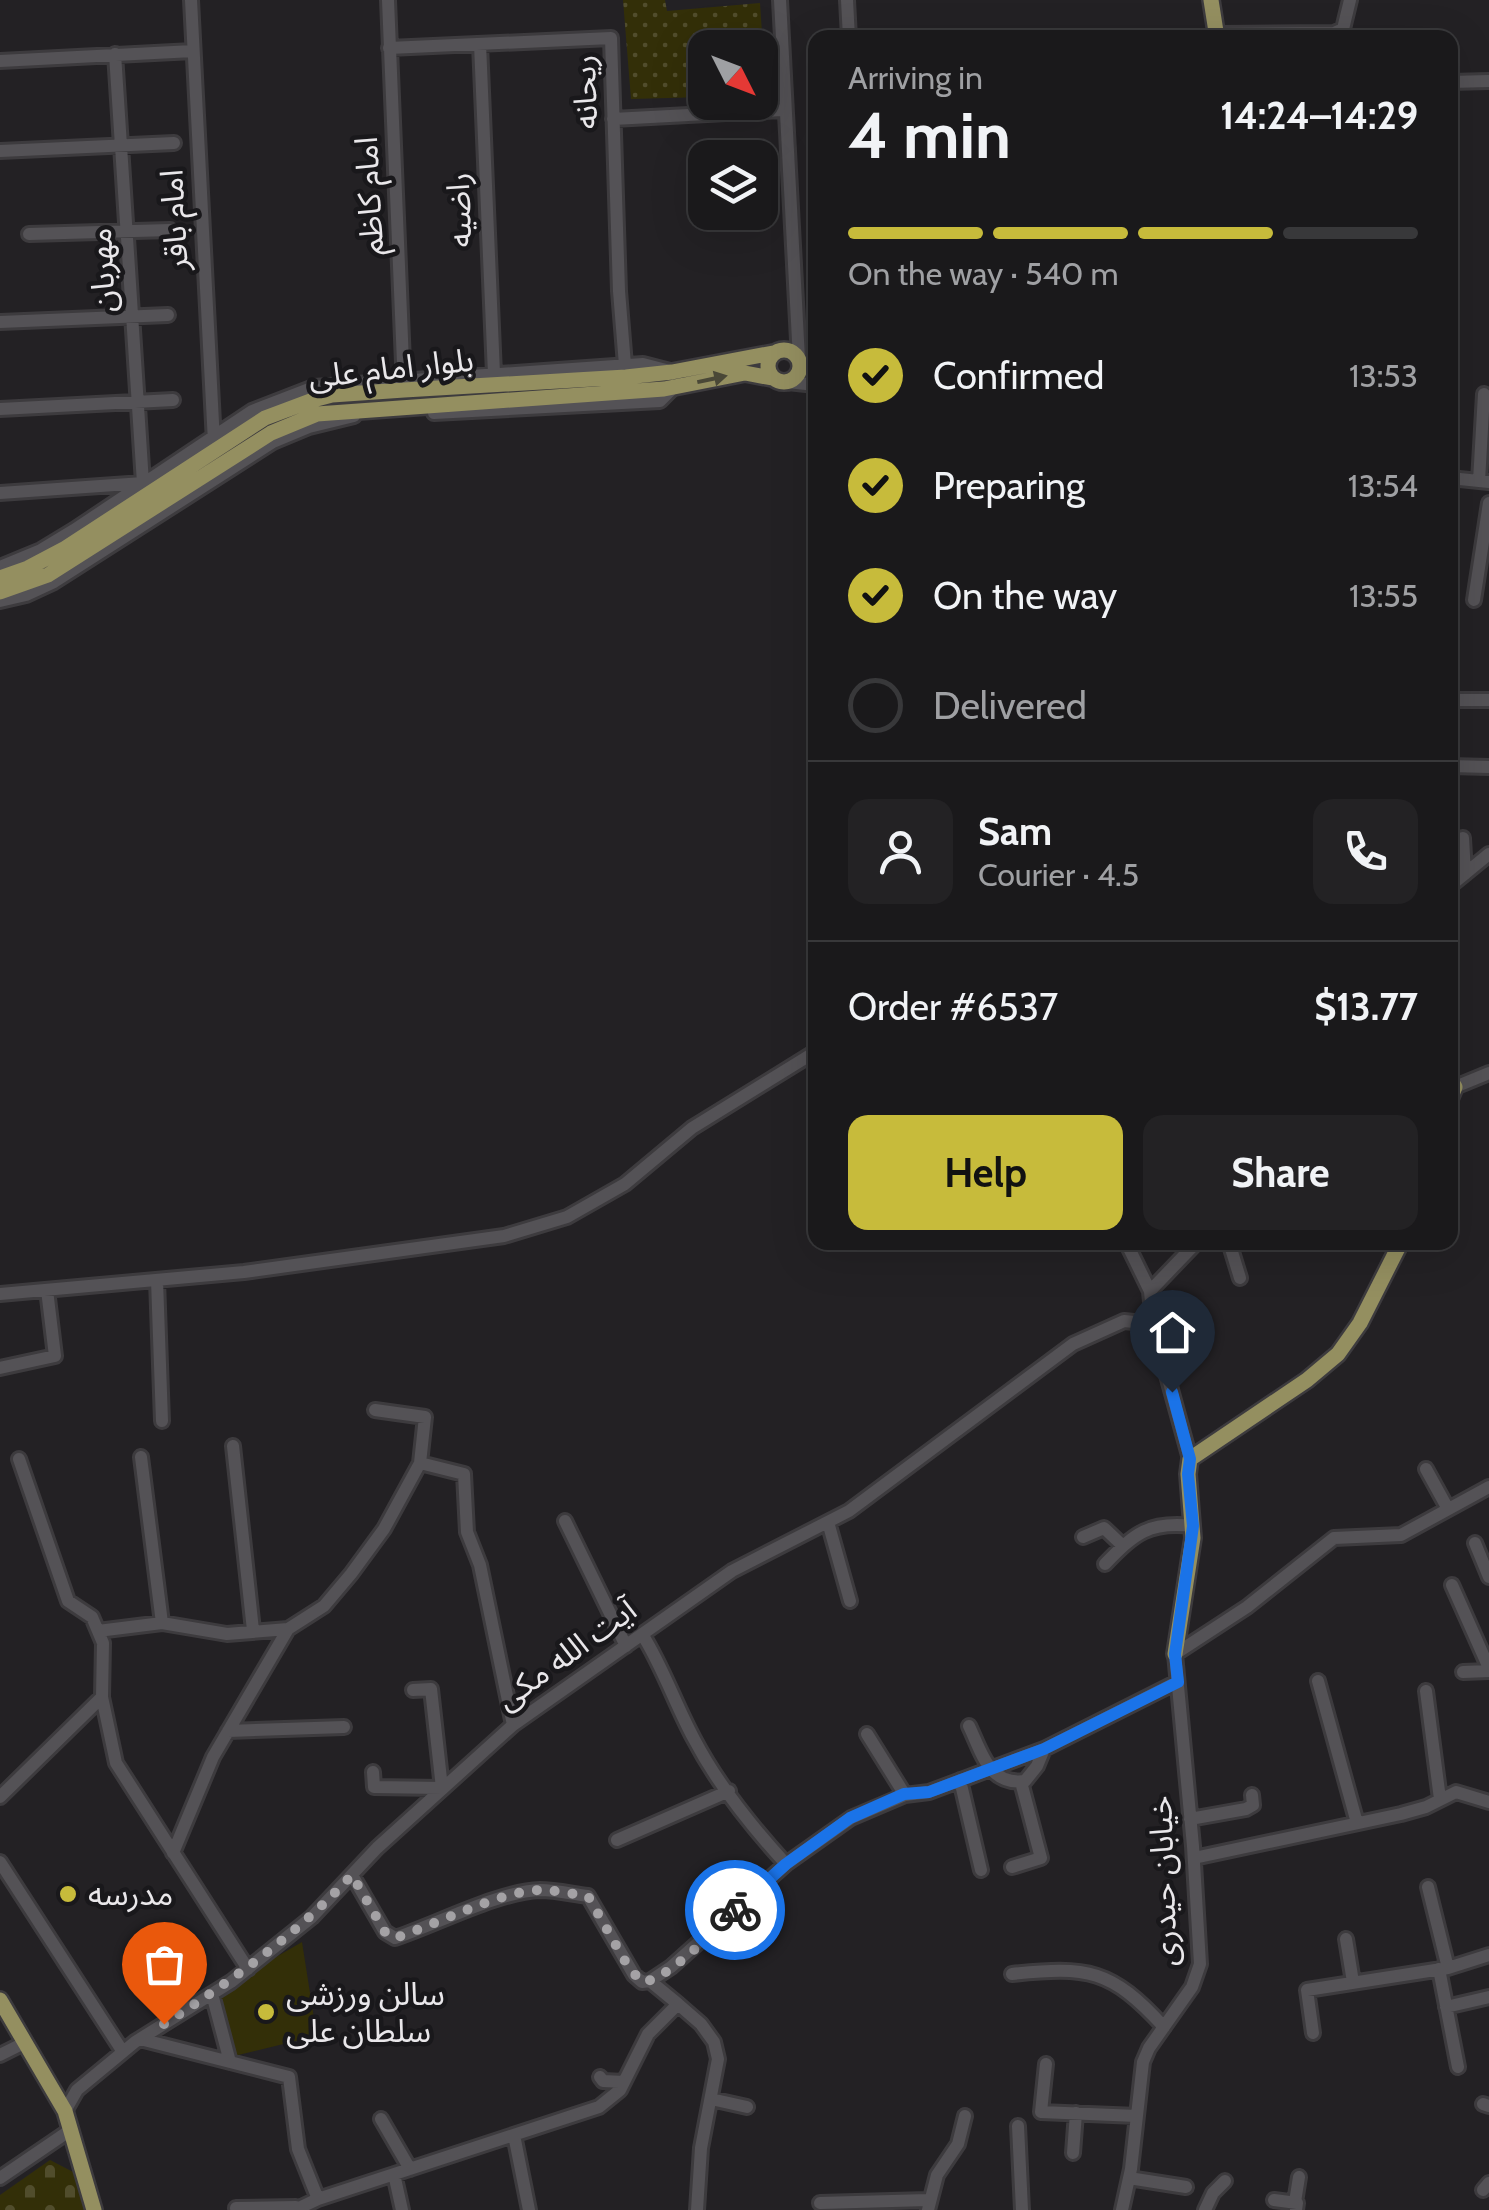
<!DOCTYPE html>
<html lang="en">
<head>
<meta charset="utf-8">
<style>
	body { margin:0; font-family:Cabin,"Noto Sans Arabic",sans-serif; background:#232224; color:#f1f3f6; height:100vh; display:flex; flex-direction:column; font-size:38px; white-space:nowrap }
	* { box-sizing:border-box; margin:0 }
	p { font-size:32px; color:#9fa0a3 }
	.icon { flex:none; width:55px; height:55px; fill:none; stroke:currentColor; stroke-width:2; stroke-linecap:round; stroke-linejoin:round }
	.map { position:relative; flex:1; overflow:hidden }
	.sheet { position:absolute; left:808px; top:30px; width:650px; height:1220px; display:flex; flex-direction:column; background:#1a191b; border-radius:20px; box-shadow:0 10px 40px #0002,0 0 0 2px #38383a }
	.sheet>* { flex:none }
	.needle { width:65px; rotate:132deg }
	.buttons { position:absolute; left:688px; top:30px; display:grid; gap:20px }
	.buttons a { display:grid; place-items:center; width:90px; height:90px; border-radius:20px; background:#1a191b; box-shadow:0 10px 40px #0002,0 0 0 2px #38383a; font-size:50px }
	.pin { position:absolute; display:grid; place-items:center; width:85px; height:85px; color:#fff; margin:-102px -42px; border-radius:50% 50% 50% 0; rotate:-45deg; box-shadow:0 0 10px #0007 }
	.pin .icon { rotate:45deg }
	.courier { position:absolute; display:grid; place-items:center; width:100px; height:100px; margin:-50px; border:8px solid #1a73e8; border-radius:50%; background:#fff; color:#222; box-shadow:0 2px 12px #0007 }
	.summary em { font-style:normal; font-weight:700 }
	.summary div { display:flex; flex-direction:column-reverse }
	.summary { display:flex; align-items:center; justify-content:space-between; height:170px; padding:0 40px }
	h1 { font-size:65px; font-weight:700; line-height:75px }
	.bar { display:grid; grid-template-columns:repeat(4,1fr); gap:15px 10px; align-content:center; height:120px; padding:0 40px }
	.bar i { height:12px; border-radius:8px; background:#38383a }
	.bar .active { background:#c7bb3b }
	.bar p { grid-column:span 4 }
	.line { display:flex; align-items:center; gap:25px; padding:0 40px; border-top:2px solid #38383a }
	.line div { flex:1 }
	.round { display:grid; place-items:center; flex:none; width:105px; height:105px; border-radius:20px; background:#232224 }
	ol { padding:0 40px; list-style:none }
	li { display:flex; align-items:center; gap:30px; height:110px }
	li p { margin-inline-start:auto }
	li .icon { padding:10px; border-radius:50%; background:#c7bb3b; color:#111; stroke-width:4 }
	li:last-child { color:#9fa0a3 }
	li i { width:55px; height:55px; border:5px solid #38383a; border-radius:50% }
	.cta { display:flex; gap:20px; margin-top:auto; padding:20px 40px }
	.cta a { flex:1; height:115px; border-radius:20px; background:#c7bb3b; color:#111; font-size:40px; font-weight:700; line-height:115px; text-align:center }
	.cta a+a { background:#232224; color:#f1f3f6 }
	.map>svg:first-child { display:block }
	.grass { fill:url(#grass-dots) }
	.cemetery { fill:url(#cemetery-stones) }
	.garden { fill:#332f08 }
	.lines { fill:none; stroke-linecap:round; stroke-linejoin:round }
	.minor-casing { stroke:#3d3b3e; stroke-width:18 }
	.major-casing { stroke:#3d3b3e; stroke-width:20 }
	.minor { stroke:#545256; stroke-width:12 }
	.major { stroke:#948f60; stroke-width:15 }
	.oneway { fill:#4a4837 }
	.done { stroke:#a4a2a5; stroke-width:10; stroke-dasharray:0 18 }
	.route { stroke:#1a73e8; stroke-width:12 }
	.poi-dot { fill:#c7bb3b; stroke:#19181b; stroke-width:4 }
	.labels { text-anchor:middle; stroke-width:9; stroke-linejoin:round; paint-order:stroke }
	.street-label { font-size:32px; fill:#e9e7ea; stroke:#19181b }
	.poi-label { font-size:32px; fill:#e9e7ea; stroke:#19181b; text-anchor:start }
</style>
</head>
<body>
<div class="map">
<svg width="1489" height="2210" viewBox="0 0 1489 2210">
	<defs>
		<pattern id="grass-dots" width="8" height="8" patternUnits="userSpaceOnUse" patternTransform="scale(2.5)"><rect width="8" height="8" fill="#332f08"/><path d="M2 2h.1M6 6h.1" fill="none" stroke="#514d2c" stroke-width="1.8" stroke-linecap="round"/></pattern>
		<pattern id="cemetery-stones" width="16" height="16" patternUnits="userSpaceOnUse" patternTransform="scale(2.5)"><rect width="16" height="16" fill="#332f08"/><path d="M2 7V4a2 2 0 0 1 4 0v3zM10 15v-3a2 2 0 0 1 4 0v3z" fill="#514d2c"/></pattern>
	</defs>
	<rect width="100%" height="100%" fill="#232124"/>
	<path class="grass" d="M623,0H665L667,11L760,3L766,95H760V48H705V97L631,99Z"/>
	<path class="cemetery" d="M50,2160L79,2175L87,2210H0V2195Z"/>
	<path class="garden" d="M302,1942L316,2031L304,2039L234,2056L212,1994Z"/>
	<g class="lines">
		<defs>
			<path id="minor" d="M191,0L214,442
				M388,0L404,387
				M780,0L799,359
				M847,0L849,38
				M1217,34L1334,33L1343,29L1350,0
				M480,44L494,374
				M389,48L611,38L619,291L625,365
				M0,61L193,51
				M1450,82L1489,81
				M613,119L783,110
				M0,151L174,143
				M29,234L170,230
				M0,322L168,315
				M788,382L815,385
				M0,409L173,400
				M434,413L660,401L673,388
				M1450,478L1489,482
				M1479,481L1484,394
				M0,493L143,483L115,54
				M0,567L41,550L74,530L252,411L314,387L643,364L670,371
				M1474,600L1489,503
				M0,601L26,595L54,582L273,442L309,427L354,416
				M1450,700H1489
				M1450,766L1489,767
				M1463,838L1465,874
				M1450,886L1489,854
				M1455,1087L1489,1073
				M1126,1242L1150,1291L1153,1324L1190,1459
				M1229,1242L1240,1278
				M157,1280L162,1421
				M1150,1291L1197,1242
				M0,1294L244,1272L504,1236L567,1217L625,1184L692,1128L815,1052
				M0,1368L55,1356L47,1290
				M375,1410L425,1417L420,1463
				M233,1446L253,1630
				M141,1457L162,1623
				M19,1459L68,1601L92,1617L103,1643L102,1697L116,1763L248,1969
				M1426,1469L1448,1509
				M565,1521L626,1646
				M828,1522L850,1601
				M1083,1537L1104,1528L1123,1546
				M1475,1543L1489,1577
				M1105,1564C1135,1533 1149,1521 1193,1526
				M1452,1585L1489,1668
				M98,1631L162,1623L227,1634L288,1629
				M642,1634C663,1667 675,1704 694,1739C717,1783 752,1827 786,1864
				M1463,1672L1489,1671
				M1318,1681L1357,1823
				M1426,1691L1440,1799
				M969,1726C982,1753 989,1786 1025,1781L1037,1766L1044,1749
				M228,1731L344,1727
				M867,1734L905,1795
				M373,1772L374,1787L442,1788L431,1689L413,1690
				M960,1780L981,1870
				M0,1797L102,1697
				M1190,1819L1246,1809L1253,1805L1252,1795
				M617,1840L729,1791
				M173,1853L213,1757L288,1629L324,1606L351,1574L384,1529L420,1463L464,1474L467,1532L480,1565L513,1725
				M1194,1858L1401,1814L1426,1807L1456,1792L1489,1802
				M0,1862L123,2052
				M1012,1867L1041,1858L1021,1782
				M1428,1887L1448,1968
				M1346,1939L1353,1982
				M1439,1969L1458,2067
				M1012,1974C1088,1966 1111,1969 1164,2027
				M650,1981L671,1967L786,1864L851,1818L905,1795L929,1792L1044,1749L1177,1682
				M212,1994L230,2062
				M678,2004L701,2024L714,2042L718,2059L701,2148L697,2210
				M1446,2007L1489,1997
				M1313,2033L1307,1990L1448,1968L1489,1955
				M140,2039L289,2077L298,2149L318,2199
				M0,2055L24,2043
				M1046,2064L1041,2112L1137,2116
				M600,2077L603,2081L624,2082
				M711,2099L747,2107
				M1483,2104L1489,2106
				M65,2111L77,2090L135,2042L231,1982L312,1917L377,1848L513,1725L732,1571L849,1511L1073,1344L1124,1321L1153,1324
				M381,2119L410,2169
				M1018,2126L1022,2210
				M514,2135L529,2210
				M1073,2153L1076,2113
				M394,2174L402,2210
				M0,2178L69,2131
				M1129,2178L1186,2187
				M1483,2190L1489,2183
				M1274,2200L1297,2203L1296,2210
				M1295,2202L1299,2177
				M820,2203L928,2200
				M236,2208L296,2207
				M295,2210L318,2199L599,2107L620,2090L648,2034L678,2004L650,1981L642,1982L634,1975L588,1896C572,1894 556,1890 540,1890C500,1891 435,1925 395,1938L385,1932L352,1875
				M928,2210L937,2175L958,2144L965,2116
				M1122,2210L1131,2169L1143,2062L1149,2048L1192,1987L1200,1964L1193,1846L1175,1654L1247,1607L1334,1538L1401,1535L1489,1487
				M1205,2210L1213,2193L1225,2181"/>
			<path id="major" d="M1211,0L1217,38
				M768 366a16 16 0 1 1 32 0a16 16 0 1 1-32 0Z
				M0,578L28,568L64,549L265,418L313,400L332,395L404,390L626,377L672,372L773,353
				M0,592L48,575L271,433L317,414L664,389L745,373L772,378
				M1450,1079L1455,1087L1450,1099
				M1175,1654L1193,1538L1188,1474L1190,1459L1307,1380L1338,1354L1360,1323L1401,1242
				M0,2000L65,2111L94,2210"/>
		</defs>
		<use href="#minor" class="minor-casing"/>
		<use href="#major" class="major-casing"/>
		<use href="#minor" class="minor"/>
		<use href="#major" class="major"/>
	</g>
	<defs><path id="oneway-solid" d="M-6-.8H1V-3.2L6.5 0L1 3.2V.8H-6Z" transform="scale(2.5)"/></defs>
	<use class="oneway" href="#oneway-solid" transform="translate(712 379) rotate(-12)"/>
	<g class="lines">
		<path class="done" d="M164,2024C233,1980 296,1935 352,1875L385,1932L395,1938C435,1925 501,1891 540,1890C556,1890 572,1894 588,1896L629,1968L642,1982C667,1981 716,1929 735,1910"/>
		<path class="route" d="M735,1910L786,1864L850,1818L904,1794L929,1792L1044,1749L1178,1682L1175,1654L1193,1526L1188,1474L1190,1459L1172,1392"/>
	</g>
	<g class="poi-dot">
		<circle cx="68" cy="1894" r="10"/>
		<circle cx="266" cy="2012" r="10"/>
	</g>
	<g class="labels">
		<g class="street-label">
			<text transform="translate(585 92) rotate(-92)" y="11">ریحانه</text>
			<text transform="translate(369 196) rotate(-93)" y="11">امام کاظم</text>
			<text transform="translate(459 210) rotate(-92)" y="11">راضیه</text>
			<text transform="translate(174 220) rotate(-93)" y="11">امام باقر</text>
			<text transform="translate(102 270) rotate(-93)" y="11">مهربان</text>
			<text transform="translate(391 368) rotate(-6)" y="11">بلوار امام علی</text>
			<text transform="translate(566 1654) rotate(-36)" y="11">آیت الله مکی</text>
			<text transform="translate(1163 1881) rotate(-92)" y="11">خیابان حیدری</text>
		</g>
		<g class="poi-label">
			<text x="88" y="1905">مدرسه</text>
			<text x="286" y="2005">سالن ورزشی<tspan x="286" dy="37">سلطان علی</tspan></text>
		</g>
	</g>
</svg>
<div class="buttons">
<a><svg class="needle" viewBox="-14 -14 28 28"><path d="M0-13l5 13h-10z" fill="#e53935"/><path d="M0 13l5-13h-10z" fill="#9fa0a3"/></svg></a>
<a><svg class="icon" aria-label="layers" viewBox="0 0 24 24"><path d="M12 4l9 5-9 5-9-5zM3 14l9 5 9-5"/></svg></a>
</div>
<div class="pin" style="left:164px;top:2024px;background:#ea580c"><svg class="icon" aria-label="bag" viewBox="0 0 24 24"><path d="M5 8h14l-1 12H6zM9 8a3 3 0 0 1 6 0"/></svg></div>
<div class="pin" style="left:1172px;top:1392px;background:#1f2937"><svg class="icon" aria-label="home" viewBox="0 0 24 24"><path d="M3 11l9-7 9 7M6 9v11h12V9"/></svg></div>
<div class="courier" style="left:735px;top:1910px"><svg class="icon" aria-label="bike" viewBox="0 0 24 24"><circle cx="6" cy="16" r="4"/><circle cx="18" cy="16" r="4"/><path d="M6 16l4-8h5l3 8M10 8l3 8H6M13 5h3"/></svg></div>
<section class="sheet">
<div class="summary"><div><h1>4 min</h1><p>Arriving in</p></div><em>14:24–14:29</em></div>
<div class="bar"><i class="active"></i><i class="active"></i><i class="active"></i><i></i><p>On the way · 540 m</p></div>
<ol>
<li><svg class="icon" aria-label="check" viewBox="0 0 24 24"><path d="M5 12l5 5 9-10"/></svg>Confirmed<p>13:53</p></li>
<li><svg class="icon" aria-label="check" viewBox="0 0 24 24"><path d="M5 12l5 5 9-10"/></svg>Preparing<p>13:54</p></li>
<li><svg class="icon" aria-label="check" viewBox="0 0 24 24"><path d="M5 12l5 5 9-10"/></svg>On the way<p>13:55</p></li>
<li><i></i>Delivered</li>
</ol>
<div class="line" style="height:180px"><a class="round"><svg class="icon" aria-label="person" viewBox="0 0 24 24"><circle cx="12" cy="8" r="4"/><path d="M4 21q1-7 8-7t8 7"/></svg></a><div><b>Sam</b><p>Courier · 4.5</p></div><a class="round"><svg class="icon" aria-label="phone" viewBox="0 0 24 24"><path d="M5 4h4l2 5-3 2q2 4 5 5l2-3 5 2v4C11 20 4 13 5 4z"/></svg></a></div>
<div class="line" style="height:130px"><div>Order #6537</div><b>$13.77</b></div>
<div class="cta"><a>Help</a><a>Share</a></div>
</section>
</div>
</body>
</html>
